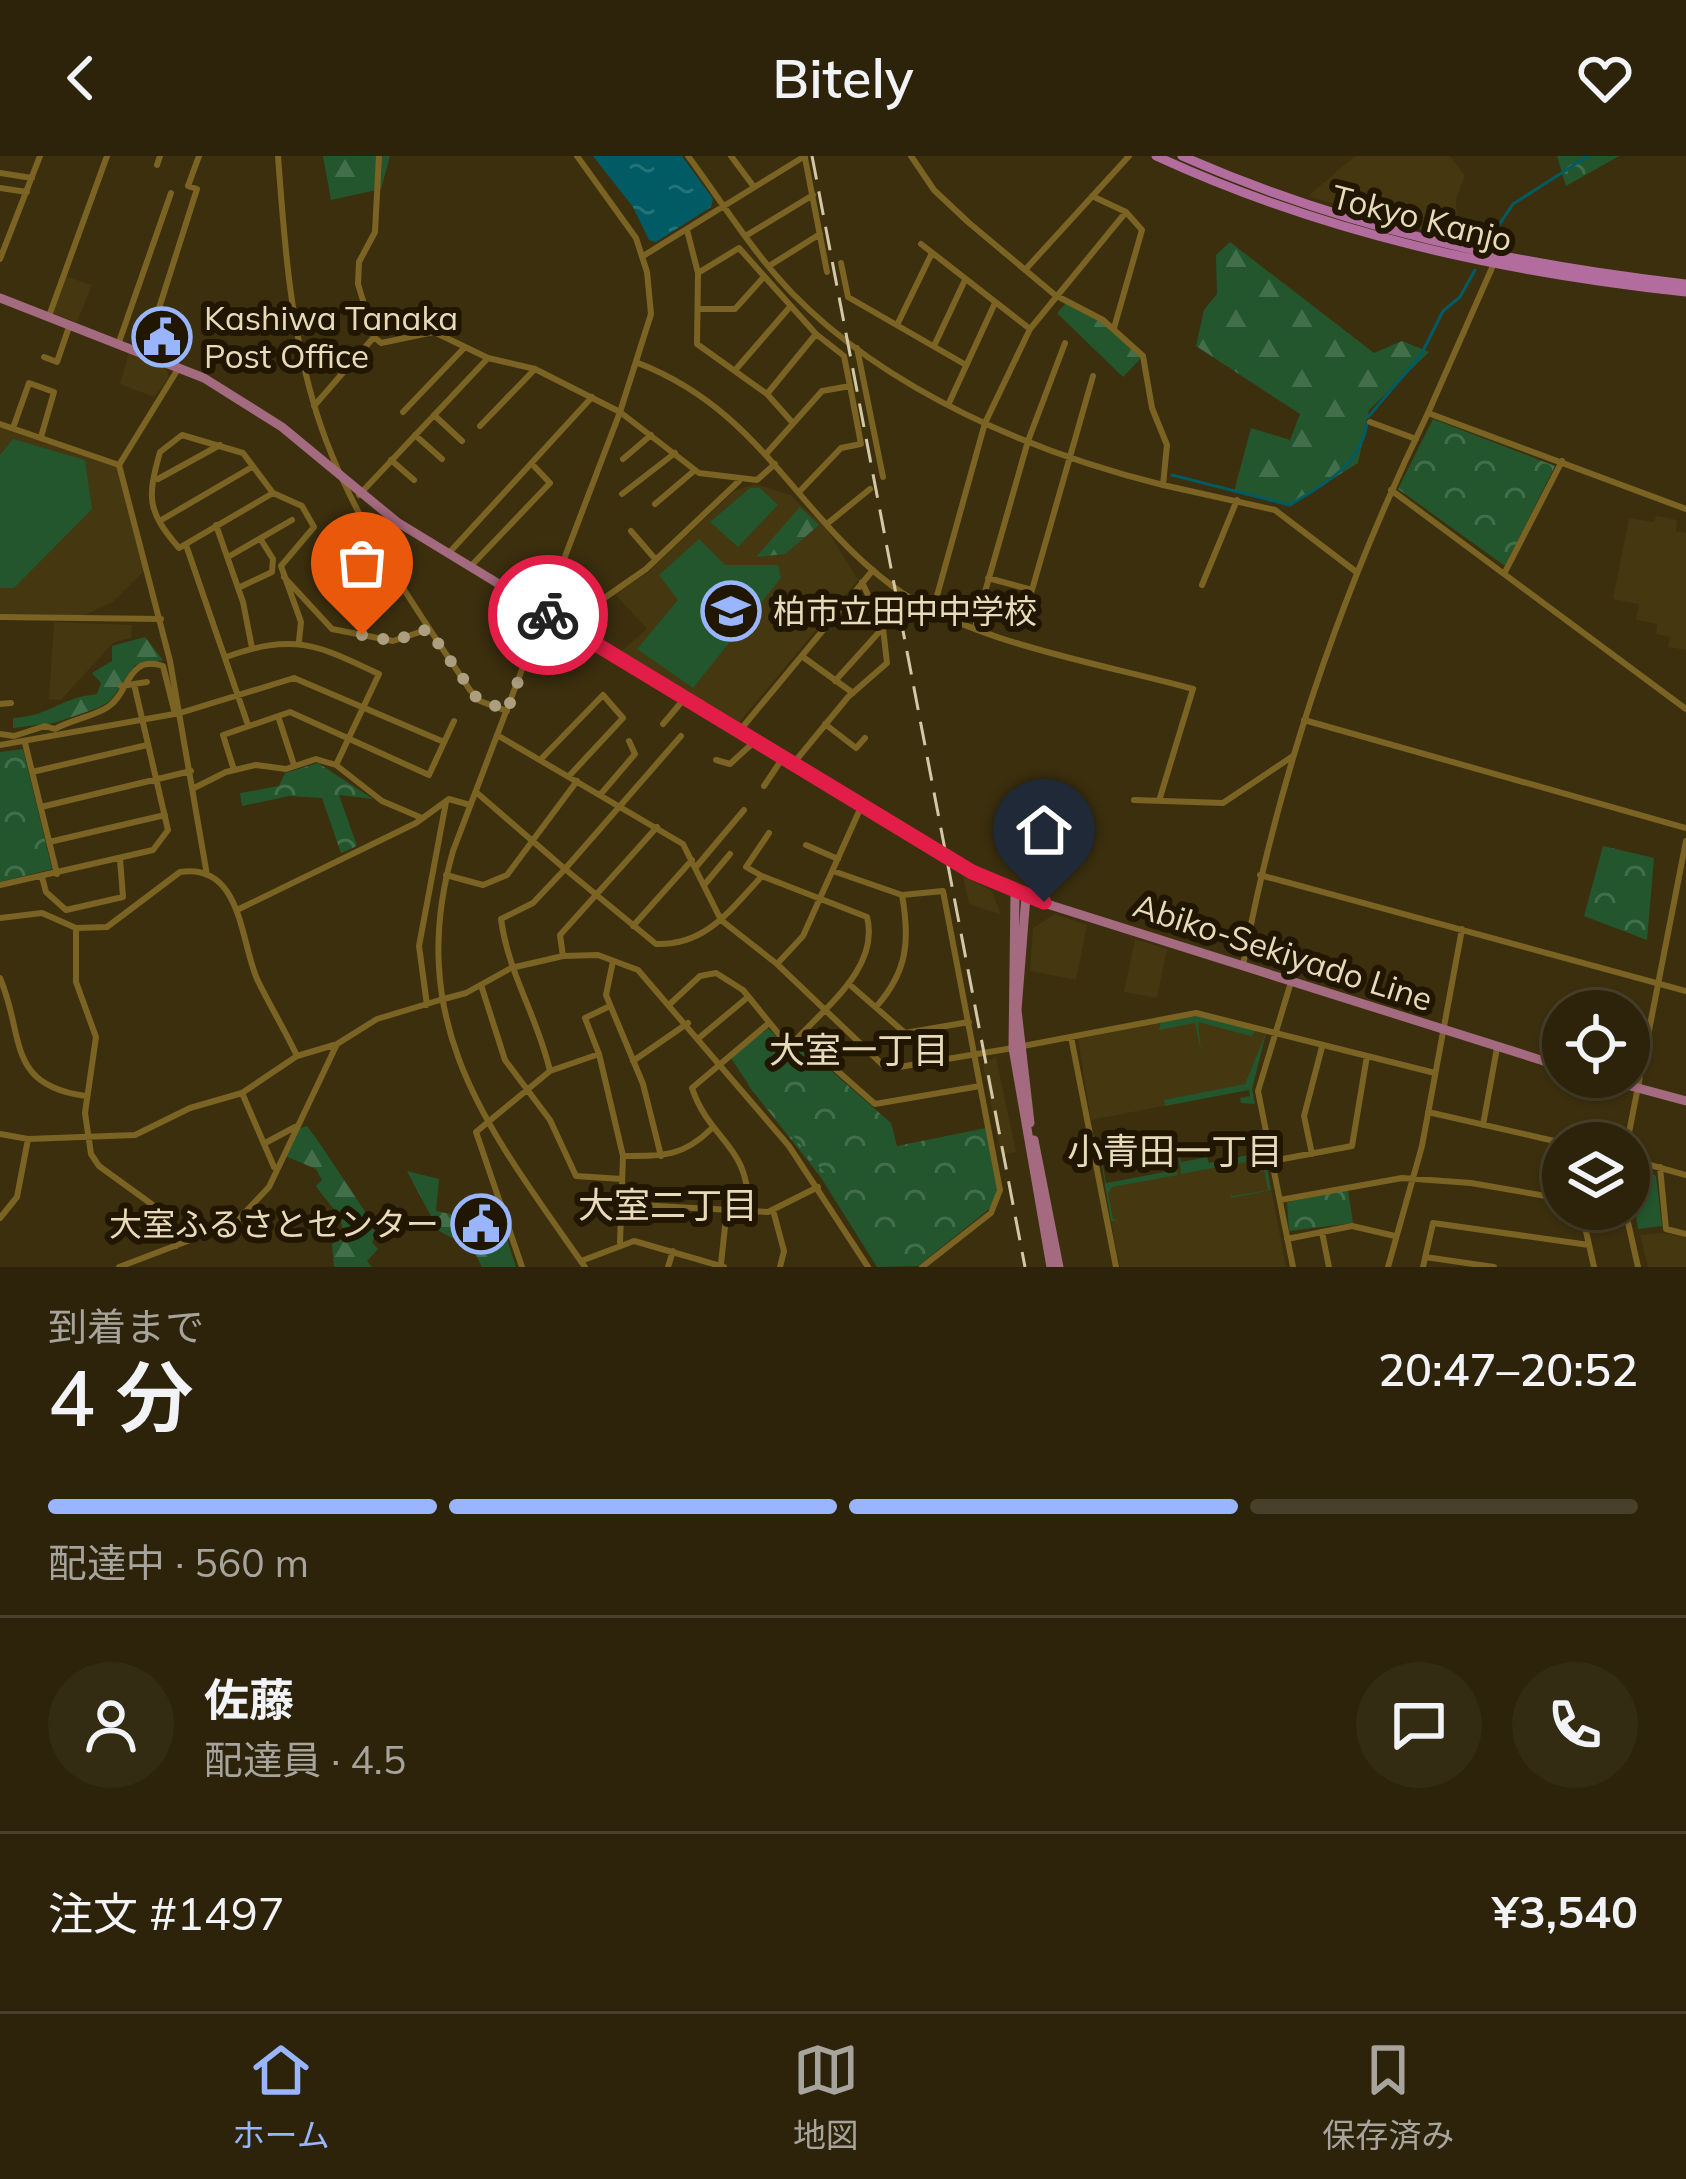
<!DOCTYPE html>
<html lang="ja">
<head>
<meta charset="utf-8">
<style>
	body { margin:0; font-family:Mulish,"Noto Sans JP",sans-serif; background:#342b13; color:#f1f3f6; height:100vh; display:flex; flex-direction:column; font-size:45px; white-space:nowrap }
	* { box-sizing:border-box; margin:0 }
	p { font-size:39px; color:#a6a49c }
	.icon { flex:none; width:66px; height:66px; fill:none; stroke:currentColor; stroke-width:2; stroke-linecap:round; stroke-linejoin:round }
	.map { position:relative; height:1111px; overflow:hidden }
	.sheet { display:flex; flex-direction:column; background:#2c230a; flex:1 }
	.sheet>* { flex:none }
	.tools { position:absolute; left:1542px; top:834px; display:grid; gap:24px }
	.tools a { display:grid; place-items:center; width:108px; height:108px; border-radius:50%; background:#2c230a; box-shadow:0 3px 9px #0004,0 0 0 3px #48402b; font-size:60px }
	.pin { position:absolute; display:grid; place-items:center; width:102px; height:102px; color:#fff; margin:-123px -51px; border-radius:50% 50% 50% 0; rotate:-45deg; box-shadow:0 0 12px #0007 }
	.pin .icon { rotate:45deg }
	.courier { position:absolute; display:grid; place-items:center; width:120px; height:120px; margin:-60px; border:9px solid #e11d48; border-radius:50%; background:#fff; color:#222; box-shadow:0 3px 15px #0007 }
	.summary em { font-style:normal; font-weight:600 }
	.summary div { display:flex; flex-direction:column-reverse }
	.summary { display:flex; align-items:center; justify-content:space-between; height:204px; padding:0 48px }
	h1 { font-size:78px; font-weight:600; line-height:90px }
	.bar { display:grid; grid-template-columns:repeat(4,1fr); gap:18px 12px; align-content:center; height:144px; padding:0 48px }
	.bar i { height:15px; border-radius:9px; background:#48402b }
	.bar .selected { background:#99b5fd }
	.bar p { grid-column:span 4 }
	.line { display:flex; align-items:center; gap:30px; padding:0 48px; border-top:3px solid #48402b }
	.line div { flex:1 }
	.round { display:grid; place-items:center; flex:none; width:126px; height:126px; border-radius:63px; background:#342b13 }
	header { display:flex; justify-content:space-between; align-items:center; height:156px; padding:0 48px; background:#2c230a; font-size:54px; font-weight:600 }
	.menu { display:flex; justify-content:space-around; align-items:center; height:168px; border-top:3px solid #48402b; background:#2c230a; font-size:33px; color:#a6a49c }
	.menu a { display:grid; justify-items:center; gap:6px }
	.menu .selected { color:#99b5fd }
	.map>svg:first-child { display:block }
	.built { fill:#453710 }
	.grass { fill:#23562d }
	.forest { fill:url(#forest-firs) }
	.park { fill:url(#park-crowns) }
	.garden { fill:url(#garden-dots) }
	.water { fill:url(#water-ripples) }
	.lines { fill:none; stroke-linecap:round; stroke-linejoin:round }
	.stream { stroke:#005b65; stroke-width:3 }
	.minor { stroke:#7b6324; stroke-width:6 }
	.tertiary { stroke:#7b6324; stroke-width:6 }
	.primary { stroke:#a46a80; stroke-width:9 }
	.trunk { stroke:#b26c9e; stroke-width:9 }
	.rail { stroke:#d4c7a8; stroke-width:3; stroke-dasharray:24 12; stroke-linecap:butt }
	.done { stroke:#ab9f7f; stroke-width:12; stroke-dasharray:0 21.6 }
	.route { stroke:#e11d48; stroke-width:15 }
	.labels { text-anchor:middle; stroke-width:12; stroke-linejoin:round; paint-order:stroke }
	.street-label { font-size:33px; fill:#e8dbbc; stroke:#211700 }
	.poi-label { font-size:33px; fill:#e8dbbc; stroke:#211700; text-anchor:start }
	.neighbourhood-label { font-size:36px; fill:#e8dbbc; stroke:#211700 }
</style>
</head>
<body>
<header><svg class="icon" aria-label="back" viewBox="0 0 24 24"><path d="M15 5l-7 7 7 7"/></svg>Bitely<svg class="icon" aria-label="heart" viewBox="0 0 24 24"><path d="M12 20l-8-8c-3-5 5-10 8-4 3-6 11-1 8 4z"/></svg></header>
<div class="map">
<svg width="1686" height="1111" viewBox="0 0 1686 1111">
	<defs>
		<pattern id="forest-firs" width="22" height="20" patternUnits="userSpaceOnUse" patternTransform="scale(3)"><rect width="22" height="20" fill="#23562d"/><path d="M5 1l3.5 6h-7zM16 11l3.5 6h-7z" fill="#436e4a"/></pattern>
		<pattern id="park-crowns" width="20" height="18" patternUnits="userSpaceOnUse" patternTransform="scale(3)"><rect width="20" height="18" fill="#23562d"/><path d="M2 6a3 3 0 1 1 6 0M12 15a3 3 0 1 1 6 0" fill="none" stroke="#436e4a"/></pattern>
		<pattern id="garden-dots" width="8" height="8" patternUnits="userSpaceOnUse" patternTransform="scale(3)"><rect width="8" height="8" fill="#23562d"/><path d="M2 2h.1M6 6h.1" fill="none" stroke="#436e4a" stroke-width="1.8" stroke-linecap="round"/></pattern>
		<pattern id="water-ripples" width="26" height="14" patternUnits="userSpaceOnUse" patternTransform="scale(3)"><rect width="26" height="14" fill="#005b65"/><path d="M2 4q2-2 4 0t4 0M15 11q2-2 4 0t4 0" fill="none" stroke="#257279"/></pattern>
	</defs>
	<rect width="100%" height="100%" fill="#3b2f0e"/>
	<path class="built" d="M1355,0H1450L1465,20L1456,43L1458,85L1308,40Z
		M65,120L92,129L77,166L52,157Z
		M129,196L165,209L169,221L154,241L120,228Z
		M0,271L117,311L145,414L114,445L85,459H0Z
		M755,328L790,339L826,372L858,424L736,570L620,496L647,473L615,438L647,417L734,335Z
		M1656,360L1677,364L1676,375L1686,377V494L1668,491L1670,481L1656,478L1657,468L1636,464L1639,448L1613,443L1629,362L1654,366Z
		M54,466L132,469L131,482L114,486L61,544L49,543Z
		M963,720L992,735L1001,759L969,748Z
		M1055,758L1087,769L1076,824L1030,815L1033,772Z
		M1135,783L1167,793L1157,842L1124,836Z
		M1193,860L1266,877L1252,933L1091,964L1078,883Z
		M996,901L1016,996L1001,999L983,908Z
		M1264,996L1286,1111H1120L1104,1028Z
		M1666,1077L1686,1082V1111H1648L1640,1079Z"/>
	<path class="grass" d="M13,283L85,304L92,353L14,432H0V299Z
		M750,332H760L778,349L738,391L710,366Z
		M699,383L725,409H778L781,422L693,532L637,493L678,444L659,419Z
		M1198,860L1256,875L1251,880L1198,866L1201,895L1195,867L1159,874L1161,866Z
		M768,872L789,894L798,886L754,937L731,902Z
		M1266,877L1252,933L1255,948L1241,947L1240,942L1250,940L1249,934L1165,950L1164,944L1245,928Z
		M1174,971L1181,1006L1207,1001L1209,1007L1264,996L1271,1034L1231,1042L1230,1036L1232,1040L1268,1034L1262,1003L1181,1018Z
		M1096,972L1106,1027L1176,1014L1178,1019L1112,1031L1108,1038L1113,1063L1118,1064L1111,1066Z
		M1637,1011L1656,1020L1662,1070L1638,1073L1633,1037Z"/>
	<path class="forest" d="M323,0H390L381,33L331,44Z
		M1230,86L1374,197L1402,185L1429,196L1369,254L1358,307L1290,349L1234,336L1251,272L1290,284L1300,258L1196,190L1204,154L1217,138L1216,99Z
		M1066,147L1101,165L1141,202L1123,221L1057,157Z
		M800,351L819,369L785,398L756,401Z
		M145,481L163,504L135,509L110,545L98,552L54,567L13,572V562C51,560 59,542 97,538L101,527L92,517L112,505V490Z
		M307,970C332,1003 353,1040 378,1074L372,1086L378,1093L367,1105L372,1111H334L332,1088L342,1083C347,1060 327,1048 316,1030L322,1024L316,1013L285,1000L298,973Z
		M407,1015L439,1023L436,1055L455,1059L459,1073H491L500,1062L516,1111H482L475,1097L484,1092L478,1083L469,1091L439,1075Z"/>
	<path class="park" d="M1557,0H1619L1566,30Z
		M1433,263L1555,310L1505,410L1398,333Z
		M23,593L52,713L0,726V596Z
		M318,607L373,643L339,639L357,690L341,697L322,642L289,640L242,650L240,637L279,630L285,617Z
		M1603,690L1654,702L1647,784L1584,760Z
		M798,886L891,967L897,990L986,972L997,1032L993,1050L918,1110L877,1111L820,1020L748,929Z
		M1348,1034L1353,1067L1289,1075L1287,1046Z"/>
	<path class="garden" d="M763,941C779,961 818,1013 829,1020L822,1023Z"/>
	<path class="water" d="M593,0H682L713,43L711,51L656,86L649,84L633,51Z"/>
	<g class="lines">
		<path class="stream" d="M1485,90L1513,48L1588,0
			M1368,261L1421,199L1443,155L1460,141L1475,114
			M1172,319L1290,349C1325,327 1359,311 1367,268"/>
		<path class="minor" d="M278,0C284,82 290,166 313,245C343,351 410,443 470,534L480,545L507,555
			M688,0C722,46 753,97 793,138C888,235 1033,297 1163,329
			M731,0L754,31
			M911,0L934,34L968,66L1055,139L1103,164L1143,200L1152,252L1167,289L1163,329L1275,354L1355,415
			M805,2L827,116
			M157,9L160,0
			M0,17L32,22
			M0,32L27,36
			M1092,40L1126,56L1142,74L1114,172
			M687,74L698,117L697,188L767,238L816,178L739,92L698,117
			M747,79L813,39
			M921,88L1030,173
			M643,100L805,0
			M0,103L40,0
			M841,107L848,141L966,209
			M769,110L820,78
			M1025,114L1129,0
			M701,153H735L762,123
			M49,160L107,0
			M897,169L932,97
			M374,181L381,187L434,176L488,202L535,213L620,256L699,317L757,324L775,308
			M374,181L358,128L359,106L375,76L379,0
			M119,186L171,37
			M934,190L965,124
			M857,192L883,321
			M145,196L197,33L188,30L199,0
			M44,201L57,206L70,168
			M737,212L789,152
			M767,238L792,266
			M949,247L995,147
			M314,250L374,181
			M403,256L465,191
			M1428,257L1495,105
			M434,259L462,285
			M1370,266L1416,283
			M0,268L119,309L170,505L207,719
			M480,270L535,213
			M13,272L29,227L54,236L41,281
			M182,279L243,297L273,337L179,392C147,355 147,342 160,296Z
			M415,279L442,303
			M766,298L822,235L850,230L844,200L816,178
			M623,303L651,279
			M391,304L414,324
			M158,323L220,289
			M1391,334L1686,553
			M800,335L841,292L861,288L850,230
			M273,337L302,350L314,371L281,410L301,466L299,485
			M622,338L675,297
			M359,339L488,202
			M655,348L695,314
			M163,363L252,311
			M828,367L870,333
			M216,369L243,446L252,492
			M631,375L656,404
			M186,389L248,569
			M448,398L592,241
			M228,401L292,364
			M470,411L550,327L532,308
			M1504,418L1562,305
			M284,421L332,473L393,485L429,473
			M988,422L1032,434L1093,220
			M1202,429L1237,344
			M238,432L272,416L273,403L261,384
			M933,454L985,267L1030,173L1126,56
			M0,461L161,463
			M975,471L1028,285L1065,187
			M576,475L590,452L646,413L739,325
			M226,501C294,477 316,488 379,518L336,609
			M803,501L853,537
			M835,525L881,474
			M121,530L147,526
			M0,548L11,547
			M180,557L294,522L444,586
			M278,560L294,609
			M1304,564L1686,672
			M663,568L685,542
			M825,568L856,592L865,582
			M741,573L873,414
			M0,578L14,580L45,570L55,573C72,563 93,561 108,551C129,538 127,498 163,510L175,558
			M497,579L683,688L721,764L777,808L887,913L1013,892
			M25,587L57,718
			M542,602L603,539L623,562L569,620
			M716,604L730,608L754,586
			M793,608L848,541L887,507L883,472L862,426
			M234,614L223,579L290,556L429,619L454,565
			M32,616L147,589
			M764,630L782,603
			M194,632L226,616L256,609L286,613L316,603L336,609L382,645L422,662
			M476,636L565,713L533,747L501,763C508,817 538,862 550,915
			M600,639L635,598L629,585
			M1134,644L1223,647L1293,600
			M1159,645L1193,533
			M41,651L191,615
			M49,686L165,659
			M806,689L838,703
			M696,711L744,654
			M833,715L902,739L943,735L1000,1034L991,1057L922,1111
			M446,719L483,729L507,719L577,625
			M1260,719L1686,835
			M762,720L746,711L769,677
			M42,721L46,736L66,754L123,741L120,703
			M705,728L730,698
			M0,729L153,694L168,674L134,528
			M239,753L416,667L449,643L470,649
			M0,762L42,757L76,772L107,771L180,716C243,707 240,787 258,825C270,850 285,874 297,900
			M633,770L692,704
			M76,772V826L96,881L85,957L91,998L99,1010L157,1052L176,1090
			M563,800L560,779L657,671
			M613,805L606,839L643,928L661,1000
			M777,808L803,780L861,651
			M0,822C25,880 5,929 86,940
			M1291,826L1258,935L1293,1111
			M849,828L905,877L969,866
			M481,829L505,904L550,964L576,1020L622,1023
			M671,847L700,820L716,817L743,834L786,887H793C824,852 880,812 867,761L762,720C731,753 706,790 656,788L565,713L681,580
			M427,849L419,790L446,646
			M610,850L585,862L599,898L623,1000L620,1086
			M876,851C908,815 910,784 902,739
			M700,881L748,841
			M799,881L875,948L980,930
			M1071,881L1116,1111
			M1023,890L1196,857L1435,917
			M633,905L688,867
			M242,937L274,1011
			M1428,956L1563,987
			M1483,969L1497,892
			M0,978L28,983L135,979L190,952L242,937L297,900L334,889
			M267,986L295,971
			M1312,998L1304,960L1322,891
			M623,1000C662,1000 683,1001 711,973
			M1629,1003L1686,1019
			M1272,1005L1352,990L1367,900
			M1660,1011L1666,1073L1686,1078
			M1280,1044L1402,1022L1471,1027L1563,1043
			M619,1048L768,1056L818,1031
			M1581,1053L1594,1111
			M773,1054L784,1095L780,1111
			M748,1055C751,989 710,986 692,932L769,867
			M0,1062L17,1041L28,983
			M1322,1076L1329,1111
			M1287,1083L1352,1070L1395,1080
			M1425,1101L1494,1111
			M581,1105L634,1085L724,1111
			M721,1108L727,1052
			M119,1111L235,1067L269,1031L337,888L377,863L440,844
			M522,1111L476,976L550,915L599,898
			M668,1111L673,1095
			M1388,1111L1422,990L1462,773
			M1423,1111L1433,1067L1589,1089"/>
		<path class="tertiary" d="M577,0L636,82L647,116L651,158L620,256L453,695C403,870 490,975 585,1111
			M638,207C760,254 794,356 891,429C968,487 1100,507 1193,533
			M119,309L178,213
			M0,589L180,557
			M1243,809C1279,615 1342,434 1428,257L1686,353
			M440,844L466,837L511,812L563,800L598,799L638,814L789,990L868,1111
			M1627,987L1686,685
			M1625,1053L1638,1111"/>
		<path class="primary" d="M0,142L204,222L282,271L397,366L972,716L1047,748L1563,911
			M1015,736L1013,892L1051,1111
			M1026,740L1017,854L1030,967
			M1597,921L1686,945
			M1034,984L1059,1111"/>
		<path class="trunk" d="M1156,0C1325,78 1502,116 1686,136
			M1182,0C1345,72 1510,108 1686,128"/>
		<path class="rail" d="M812,0L1025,1111"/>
	</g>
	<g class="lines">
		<path class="done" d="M362,479L393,485L428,473L476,541L507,555L544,456L548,459"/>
		<path class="route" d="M548,459L972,716L1044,746"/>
	</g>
	<defs>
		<symbol id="civic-ring" viewBox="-11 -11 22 22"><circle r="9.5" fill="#211700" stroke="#99b5fd" stroke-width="1.5"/><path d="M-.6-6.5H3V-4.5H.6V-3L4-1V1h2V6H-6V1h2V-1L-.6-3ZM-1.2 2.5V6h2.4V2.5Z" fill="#99b5fd"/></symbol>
		<symbol id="school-ring" viewBox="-11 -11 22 22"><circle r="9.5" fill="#211700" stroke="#99b5fd" stroke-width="1.5"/><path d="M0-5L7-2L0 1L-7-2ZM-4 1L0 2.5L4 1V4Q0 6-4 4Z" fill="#99b5fd"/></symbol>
	</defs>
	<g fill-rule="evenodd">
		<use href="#civic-ring" x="129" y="148" width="66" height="66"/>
		<use href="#school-ring" x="698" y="422" width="66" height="66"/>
		<use href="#civic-ring" x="448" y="1035" width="66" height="66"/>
	</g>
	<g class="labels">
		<g class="street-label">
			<text transform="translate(1422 62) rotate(14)" y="12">Tokyo Kanjo</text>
			<text transform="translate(1283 796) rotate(18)" y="12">Abiko-Sekiyado Line</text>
		</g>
		<g class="poi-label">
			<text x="204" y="174">Kashiwa Tanaka<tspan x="204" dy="38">Post Office</tspan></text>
			<text x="773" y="467">柏市立田中中学校</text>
			<text x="439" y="1080" text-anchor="end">大室ふるさとセンター</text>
		</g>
		<g class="neighbourhood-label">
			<text x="859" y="907">大室一丁目</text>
			<text x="1175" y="1008">小青田一丁目</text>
			<text x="668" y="1062">大室二丁目</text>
		</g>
	</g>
</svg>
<div class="tools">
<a><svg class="icon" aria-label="locate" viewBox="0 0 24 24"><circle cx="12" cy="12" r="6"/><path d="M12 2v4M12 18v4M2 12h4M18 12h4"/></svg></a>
<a><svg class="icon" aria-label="layers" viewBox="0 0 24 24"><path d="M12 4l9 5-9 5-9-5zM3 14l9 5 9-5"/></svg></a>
</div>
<div class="pin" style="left:362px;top:479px;background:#ea580c"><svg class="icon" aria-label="bag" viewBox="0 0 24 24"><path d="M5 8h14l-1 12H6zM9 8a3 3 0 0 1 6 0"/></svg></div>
<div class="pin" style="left:1044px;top:746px;background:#1f2937"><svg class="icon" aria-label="home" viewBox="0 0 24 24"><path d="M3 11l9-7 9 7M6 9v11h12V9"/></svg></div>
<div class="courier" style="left:548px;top:459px"><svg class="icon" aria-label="bike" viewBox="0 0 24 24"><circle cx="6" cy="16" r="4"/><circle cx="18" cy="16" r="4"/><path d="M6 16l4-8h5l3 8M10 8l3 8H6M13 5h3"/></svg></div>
</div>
<section class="sheet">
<div class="summary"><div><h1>4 分</h1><p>到着まで</p></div><em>20:47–20:52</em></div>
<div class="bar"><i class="selected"></i><i class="selected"></i><i class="selected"></i><i></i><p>配達中 · 560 m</p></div>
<div class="line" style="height:216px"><a class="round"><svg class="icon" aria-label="person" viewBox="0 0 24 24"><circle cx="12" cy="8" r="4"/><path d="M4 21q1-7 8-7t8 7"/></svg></a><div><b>佐藤</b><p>配達員 · 4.5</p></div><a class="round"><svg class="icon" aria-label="chat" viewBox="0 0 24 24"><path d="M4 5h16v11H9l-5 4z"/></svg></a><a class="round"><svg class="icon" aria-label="phone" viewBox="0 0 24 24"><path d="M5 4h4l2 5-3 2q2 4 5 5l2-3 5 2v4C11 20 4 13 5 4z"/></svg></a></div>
<div class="line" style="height:156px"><div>注文 #1497</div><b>¥3,540</b></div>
</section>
<nav class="menu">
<a class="selected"><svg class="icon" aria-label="home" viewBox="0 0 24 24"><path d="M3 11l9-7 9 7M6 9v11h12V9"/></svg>ホーム</a>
<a><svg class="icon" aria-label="map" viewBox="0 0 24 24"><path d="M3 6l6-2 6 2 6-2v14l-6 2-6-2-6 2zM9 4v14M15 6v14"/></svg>地図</a>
<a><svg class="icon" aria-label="saved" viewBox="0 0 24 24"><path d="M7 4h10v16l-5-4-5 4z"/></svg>保存済み</a>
</nav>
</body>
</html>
